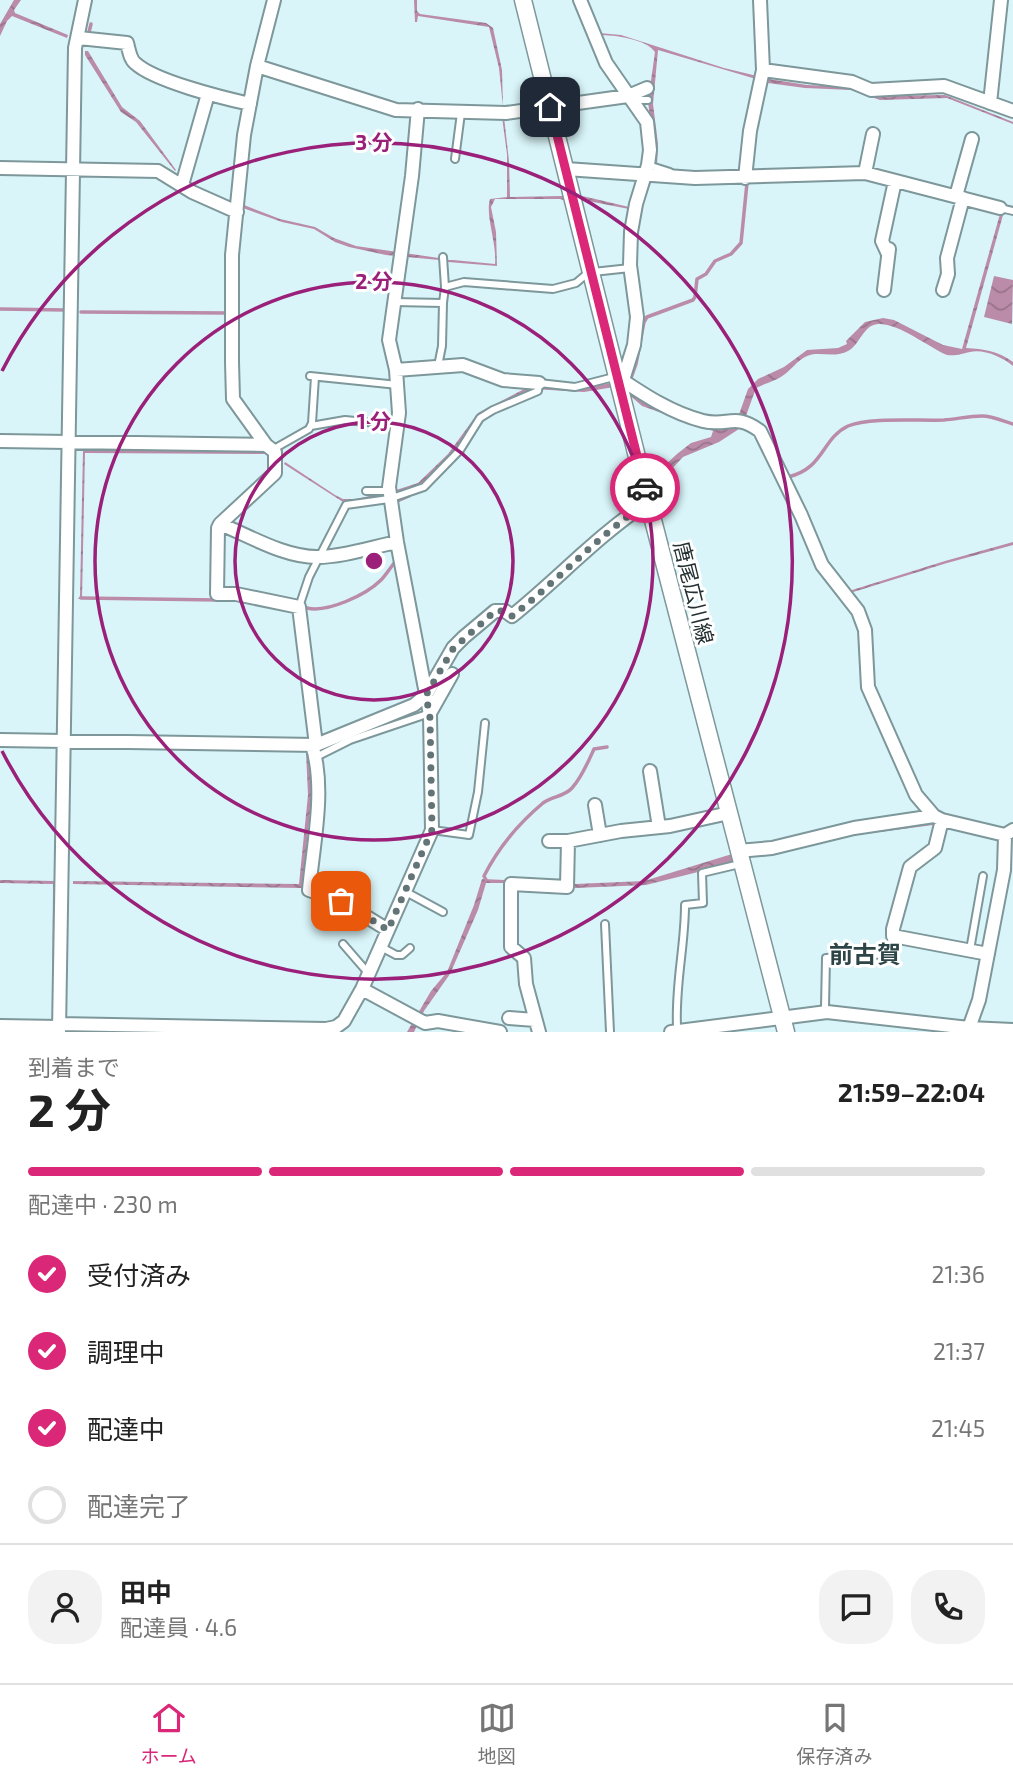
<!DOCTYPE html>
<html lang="ja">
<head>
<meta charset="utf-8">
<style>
	body { margin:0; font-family:"Exo 2","Noto Sans JP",sans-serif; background:#f2f2f2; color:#222; height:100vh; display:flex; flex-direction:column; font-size:26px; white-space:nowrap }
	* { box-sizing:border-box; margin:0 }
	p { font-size:23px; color:#767676 }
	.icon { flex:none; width:38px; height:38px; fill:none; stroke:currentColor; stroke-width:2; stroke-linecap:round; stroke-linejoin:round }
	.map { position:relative; height:1032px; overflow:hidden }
	.side { display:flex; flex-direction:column; background:#fff; flex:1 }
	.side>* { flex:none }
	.pin { position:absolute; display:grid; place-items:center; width:60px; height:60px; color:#fff; margin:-30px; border-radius:14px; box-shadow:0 4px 10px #0006 }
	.courier { position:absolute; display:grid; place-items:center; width:70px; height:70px; margin:-35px; border:5px solid #db2777; border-radius:50%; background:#fff; color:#222; box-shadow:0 2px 9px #0007 }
	.summary em { font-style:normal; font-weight:700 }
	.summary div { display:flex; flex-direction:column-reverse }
	.summary { display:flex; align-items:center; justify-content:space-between; height:119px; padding:0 28px }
	h1 { font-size:46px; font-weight:700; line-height:52px }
	.bar { display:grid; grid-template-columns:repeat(4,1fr); gap:10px 7px; align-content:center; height:84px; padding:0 28px }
	.bar i { height:9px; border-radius:5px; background:#e0e0e0 }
	.bar .active { background:#db2777 }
	.bar p { grid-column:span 4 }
	.line { display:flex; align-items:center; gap:18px; padding:0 28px; border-top:2px solid #e0e0e0 }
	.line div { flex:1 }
	.round { display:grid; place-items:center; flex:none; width:74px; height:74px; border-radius:28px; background:#f2f2f2 }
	ol { padding:0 28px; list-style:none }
	li { display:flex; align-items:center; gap:21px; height:77px }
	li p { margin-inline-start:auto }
	li .icon { padding:7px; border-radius:50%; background:#db2777; color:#fff; stroke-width:4 }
	li:last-child { color:#767676 }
	li i { width:38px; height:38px; border:4px solid #e0e0e0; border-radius:50% }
	.tabs { display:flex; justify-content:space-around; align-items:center; height:98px; border-top:2px solid #e0e0e0; background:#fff; font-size:19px; color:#767676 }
	.tabs a { display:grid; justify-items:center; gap:4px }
	.tabs .active { color:#db2777 }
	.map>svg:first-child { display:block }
	.water { fill:url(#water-waves) }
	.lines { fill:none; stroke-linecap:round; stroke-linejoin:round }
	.stream { stroke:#bb8ca9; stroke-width:3.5 }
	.lane-casing { stroke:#7d979a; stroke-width:10 }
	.street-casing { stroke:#7d979a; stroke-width:16 }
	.secondary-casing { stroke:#7d979a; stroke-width:19 }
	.lane { stroke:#fff; stroke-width:6 }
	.street { stroke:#fff; stroke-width:12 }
	.secondary { stroke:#fff; stroke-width:16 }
	.done { stroke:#637477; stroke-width:7; stroke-dasharray:0 12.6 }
	.route { stroke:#db2777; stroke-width:9 }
	.ring { fill:none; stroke:#9a2079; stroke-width:3.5 }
	.labels { text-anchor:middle; stroke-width:6; stroke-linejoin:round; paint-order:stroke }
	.street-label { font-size:21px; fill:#242f31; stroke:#fff }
	.quarter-label { font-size:24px; font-weight:bold; fill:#2d4547; stroke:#fff }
	.centre { fill:#9a2079; stroke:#fff; stroke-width:3.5 }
	.ring-label { font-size:21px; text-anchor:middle; font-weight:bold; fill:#9a2079; stroke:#fff; stroke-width:6; stroke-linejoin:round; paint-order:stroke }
</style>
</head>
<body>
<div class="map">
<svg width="1013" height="1032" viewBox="0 0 1013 1032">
	<defs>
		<pattern id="water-waves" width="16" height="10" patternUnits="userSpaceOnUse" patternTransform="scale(1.75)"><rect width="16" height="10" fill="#bb8ca9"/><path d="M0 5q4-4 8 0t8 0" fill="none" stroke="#98738a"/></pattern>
	</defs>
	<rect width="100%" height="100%" fill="#d9f5f9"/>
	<path class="water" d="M14,0H21L14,10L15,13L68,35L67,38L12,16L7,21L0,36V24Z
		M414,0H417V11L420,14L486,23L493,28L502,70L503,107L499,68L489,27L418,16L417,22H415Z
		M599,33L621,35L724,68L757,76L756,79L658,50L653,104L658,144L657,166L642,207L639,208L650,117L648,102L655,52C646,39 615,35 599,35Z
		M85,51H88L122,107L140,121L176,170L175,171L136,122L121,112L85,55Z
		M769,79L807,85L847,87L874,96L945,95L1013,122V124L947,98L880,100L851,90L805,88L768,83Z
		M502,117H504L509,161L510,197L561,196L574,194L629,207V209L588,201H566L560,199H495L491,207L496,232L497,266L448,262V260H453L495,264C497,243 485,215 490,199L507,197V154Z
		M244,205L280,219L315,227L334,238L356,246L439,258V260L386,255L349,247L335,242L314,229L282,222L243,208Z
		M1000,214L1003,215L966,348C984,349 998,351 1013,362V366C1002,357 984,349 970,352C961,354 956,356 947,355C928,347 899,323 878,324C863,325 860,345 848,351C834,359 818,350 805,357C797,361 792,369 785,374C776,381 766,383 756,388L742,427L719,442L683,457L642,501L514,610L512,608L545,581L576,549L610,524L630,506L650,479L677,454L691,443L711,437L713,431L642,406L626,392L614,387L584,392L533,389L483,412L468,429L458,447L425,482L398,493L359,501L343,502L284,464L285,462L335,495L343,499H356L393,491L418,483L448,454L478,413L530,386L581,389L616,382L724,430L737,420L748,389L758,379L784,367L807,350L838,348L847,344L846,341L865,322L883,318L894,320L943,345L962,349Z
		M994,276L1013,280L1012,324L984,317Z
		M83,450L268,452V454L85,453L82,599H78L80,596Z
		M1013,542V545L947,563L850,593L849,591L945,561Z
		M306,752L309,754L312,794L302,888L73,884V881L299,884L308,795Z
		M935,820L1013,835V839H994L933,825L857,835L768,856L748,857L734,863L646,885L575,888V884L644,881L732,854Z
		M482,879L505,880L504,883H486L478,910L450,974L424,1011L414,1032H407L431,991L447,972L474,905Z
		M0,880L56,881L52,1018L53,884L0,883Z"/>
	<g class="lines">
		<path class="stream" d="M89,32L91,24
			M0,309L65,310
			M81,312L226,313
			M631,378L636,364L644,322L647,317L693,300L695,297L697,279L706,274L715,261L731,254L741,243L747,183
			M788,477C825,468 821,439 848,426C869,417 919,421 944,420C957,419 969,416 982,416C992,416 1003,421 1013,424
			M395,502L409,496
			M81,598L218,600
			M307,608C327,613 366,595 381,580C386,575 390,568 395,562
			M486,880L484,876C498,848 518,824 543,803C552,796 564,797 572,788C582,777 588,762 594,749L607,747"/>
		<defs>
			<path id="lane" d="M632,100H648
				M455,159L461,113
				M648,165L670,172
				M1000,208L1013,211
				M443,257L445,287
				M593,272L630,268
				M394,302L443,303L445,287L464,282L553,289L576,283L589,272
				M438,366L442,346L443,303
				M310,376L398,385
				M311,426L345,420L397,425
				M272,450L309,429L312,423L315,377
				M366,491H389
				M299,607L309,577L346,505L389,499L424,487L460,450L480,418L493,410L538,391L539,383L575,387L614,377
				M316,757L350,740L430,713
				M432,830L469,835L478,792L485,723
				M406,892L443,912
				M605,924L610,1032
				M343,944L369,974
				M381,947L396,955H402L410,948
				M970,950L983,876
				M825,1007L826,958L887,954L893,936
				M677,1026C675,984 685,946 685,905L703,903L702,873L740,864"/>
			<path id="street" d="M274,0L257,66L244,135L232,255V362L233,399L266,445L275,452V473L220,524C250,536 284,557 317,557C343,557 372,547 397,542
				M580,0L606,63L647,122L650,150L648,165L636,204L631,232L630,265L637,317L634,345L623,380
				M760,0L763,70
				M79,38L127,43C129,50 130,59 135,63C154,81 223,98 250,104
				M257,66L396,110L506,113L628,96L647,88
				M990,103L1001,0
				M0,168L158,171L192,192L237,212
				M566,169L695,178L865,173L1000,208
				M865,173L873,134
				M745,178L750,131L763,70L852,82L871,90L944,86L1013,111
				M182,185L208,94
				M956,196L972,139
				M888,254L882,241L895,181
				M884,290L889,249
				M943,290L948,274L947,258L963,198
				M396,370L463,365L503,380L539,383
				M616,376C643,394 671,413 703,421C728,427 735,412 760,431L801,515L822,565L858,611L865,630L868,687L916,795L934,816L942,820L1005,835L1013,830
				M0,441L266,445
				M220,524L218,528L217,594H236L299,607L316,745
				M430,713L452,674
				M0,740L316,745L414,705L426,695L453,648L464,637L495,611H505L512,616C558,579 598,535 648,502
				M312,745C326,789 313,845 309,890L341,901L388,930
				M650,771L659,827
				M595,805L600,835
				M942,820L935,848L910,867L893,929V936L988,954
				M549,841H568L621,831L670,826L729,813
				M738,851L772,848L854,828L934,816
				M362,989L425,1023L438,1021L500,1032
				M509,1018L535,1020
				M59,1024L326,1029L336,1027L344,1021L362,989L432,830L430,715L397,542L389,487L399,413L396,370L389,340L412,176L418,109
				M0,1026L59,1027
				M969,1028L979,1000L1004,870L1005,835
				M59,1031L75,48L85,0
				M539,1032L526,984L524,958L511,947V884L567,887L568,841
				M671,1032L827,1012L969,1028L1013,1030"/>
			<path id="secondary" d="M523,0L647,497L786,1032"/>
		</defs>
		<use href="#lane" class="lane-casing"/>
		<use href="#street" class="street-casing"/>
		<use href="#secondary" class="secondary-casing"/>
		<use href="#lane" class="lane"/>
		<use href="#street" class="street"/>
		<use href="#secondary" class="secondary"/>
	</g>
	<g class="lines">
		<path class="done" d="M341,901L388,930L432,830L430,718L426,695L453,649L495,611H505L512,616C559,580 598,535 648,502L645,488"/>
		<path class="route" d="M550,107L645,488"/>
	</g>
	<g class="ring">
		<circle cx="374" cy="561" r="139"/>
		<circle cx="374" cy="561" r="279"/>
		<path d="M2 371A418 418 0 1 1 2 751"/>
	</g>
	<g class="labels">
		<g class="street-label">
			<text transform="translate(693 593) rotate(76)" y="7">唐尾広川線</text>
		</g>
		<g class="quarter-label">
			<text x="865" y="963">前古賀</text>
		</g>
	</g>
	<circle cx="374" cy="561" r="10" class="centre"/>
	<g class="ring-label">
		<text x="374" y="150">3 分</text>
		<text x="374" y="289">2 分</text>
		<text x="374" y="429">1 分</text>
	</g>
</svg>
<div class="pin" style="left:341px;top:901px;background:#ea580c"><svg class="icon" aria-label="bag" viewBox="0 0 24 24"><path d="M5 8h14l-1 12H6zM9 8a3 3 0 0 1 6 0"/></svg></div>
<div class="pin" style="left:550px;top:107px;background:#1f2937"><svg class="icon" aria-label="home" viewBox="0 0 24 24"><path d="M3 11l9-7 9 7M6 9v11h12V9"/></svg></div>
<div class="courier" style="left:645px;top:488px"><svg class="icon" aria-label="car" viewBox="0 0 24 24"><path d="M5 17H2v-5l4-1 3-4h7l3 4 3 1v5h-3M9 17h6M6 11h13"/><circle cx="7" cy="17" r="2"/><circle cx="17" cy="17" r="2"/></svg></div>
</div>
<section class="side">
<div class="summary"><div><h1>2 分</h1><p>到着まで</p></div><em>21:59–22:04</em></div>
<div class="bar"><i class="active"></i><i class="active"></i><i class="active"></i><i></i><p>配達中 · 230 m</p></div>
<ol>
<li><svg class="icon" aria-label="check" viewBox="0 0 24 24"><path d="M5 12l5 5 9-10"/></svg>受付済み<p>21:36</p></li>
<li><svg class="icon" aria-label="check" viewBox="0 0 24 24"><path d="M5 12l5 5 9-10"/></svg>調理中<p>21:37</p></li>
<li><svg class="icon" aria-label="check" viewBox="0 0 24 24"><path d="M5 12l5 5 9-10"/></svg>配達中<p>21:45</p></li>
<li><i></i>配達完了</li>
</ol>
<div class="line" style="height:126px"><a class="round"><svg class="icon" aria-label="person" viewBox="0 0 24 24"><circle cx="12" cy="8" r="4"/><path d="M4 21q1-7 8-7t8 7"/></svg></a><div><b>田中</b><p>配達員 · 4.6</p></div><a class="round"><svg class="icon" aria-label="chat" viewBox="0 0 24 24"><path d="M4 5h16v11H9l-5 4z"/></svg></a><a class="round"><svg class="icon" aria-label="phone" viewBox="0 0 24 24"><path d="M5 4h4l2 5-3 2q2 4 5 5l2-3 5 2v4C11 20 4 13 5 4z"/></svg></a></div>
</section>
<nav class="tabs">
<a class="active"><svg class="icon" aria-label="home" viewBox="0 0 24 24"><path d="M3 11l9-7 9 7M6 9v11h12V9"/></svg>ホーム</a>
<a><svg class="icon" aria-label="map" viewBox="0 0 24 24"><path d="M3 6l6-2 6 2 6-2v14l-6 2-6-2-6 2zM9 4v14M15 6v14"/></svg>地図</a>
<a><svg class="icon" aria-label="saved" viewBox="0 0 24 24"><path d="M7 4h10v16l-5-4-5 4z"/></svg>保存済み</a>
</nav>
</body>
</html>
